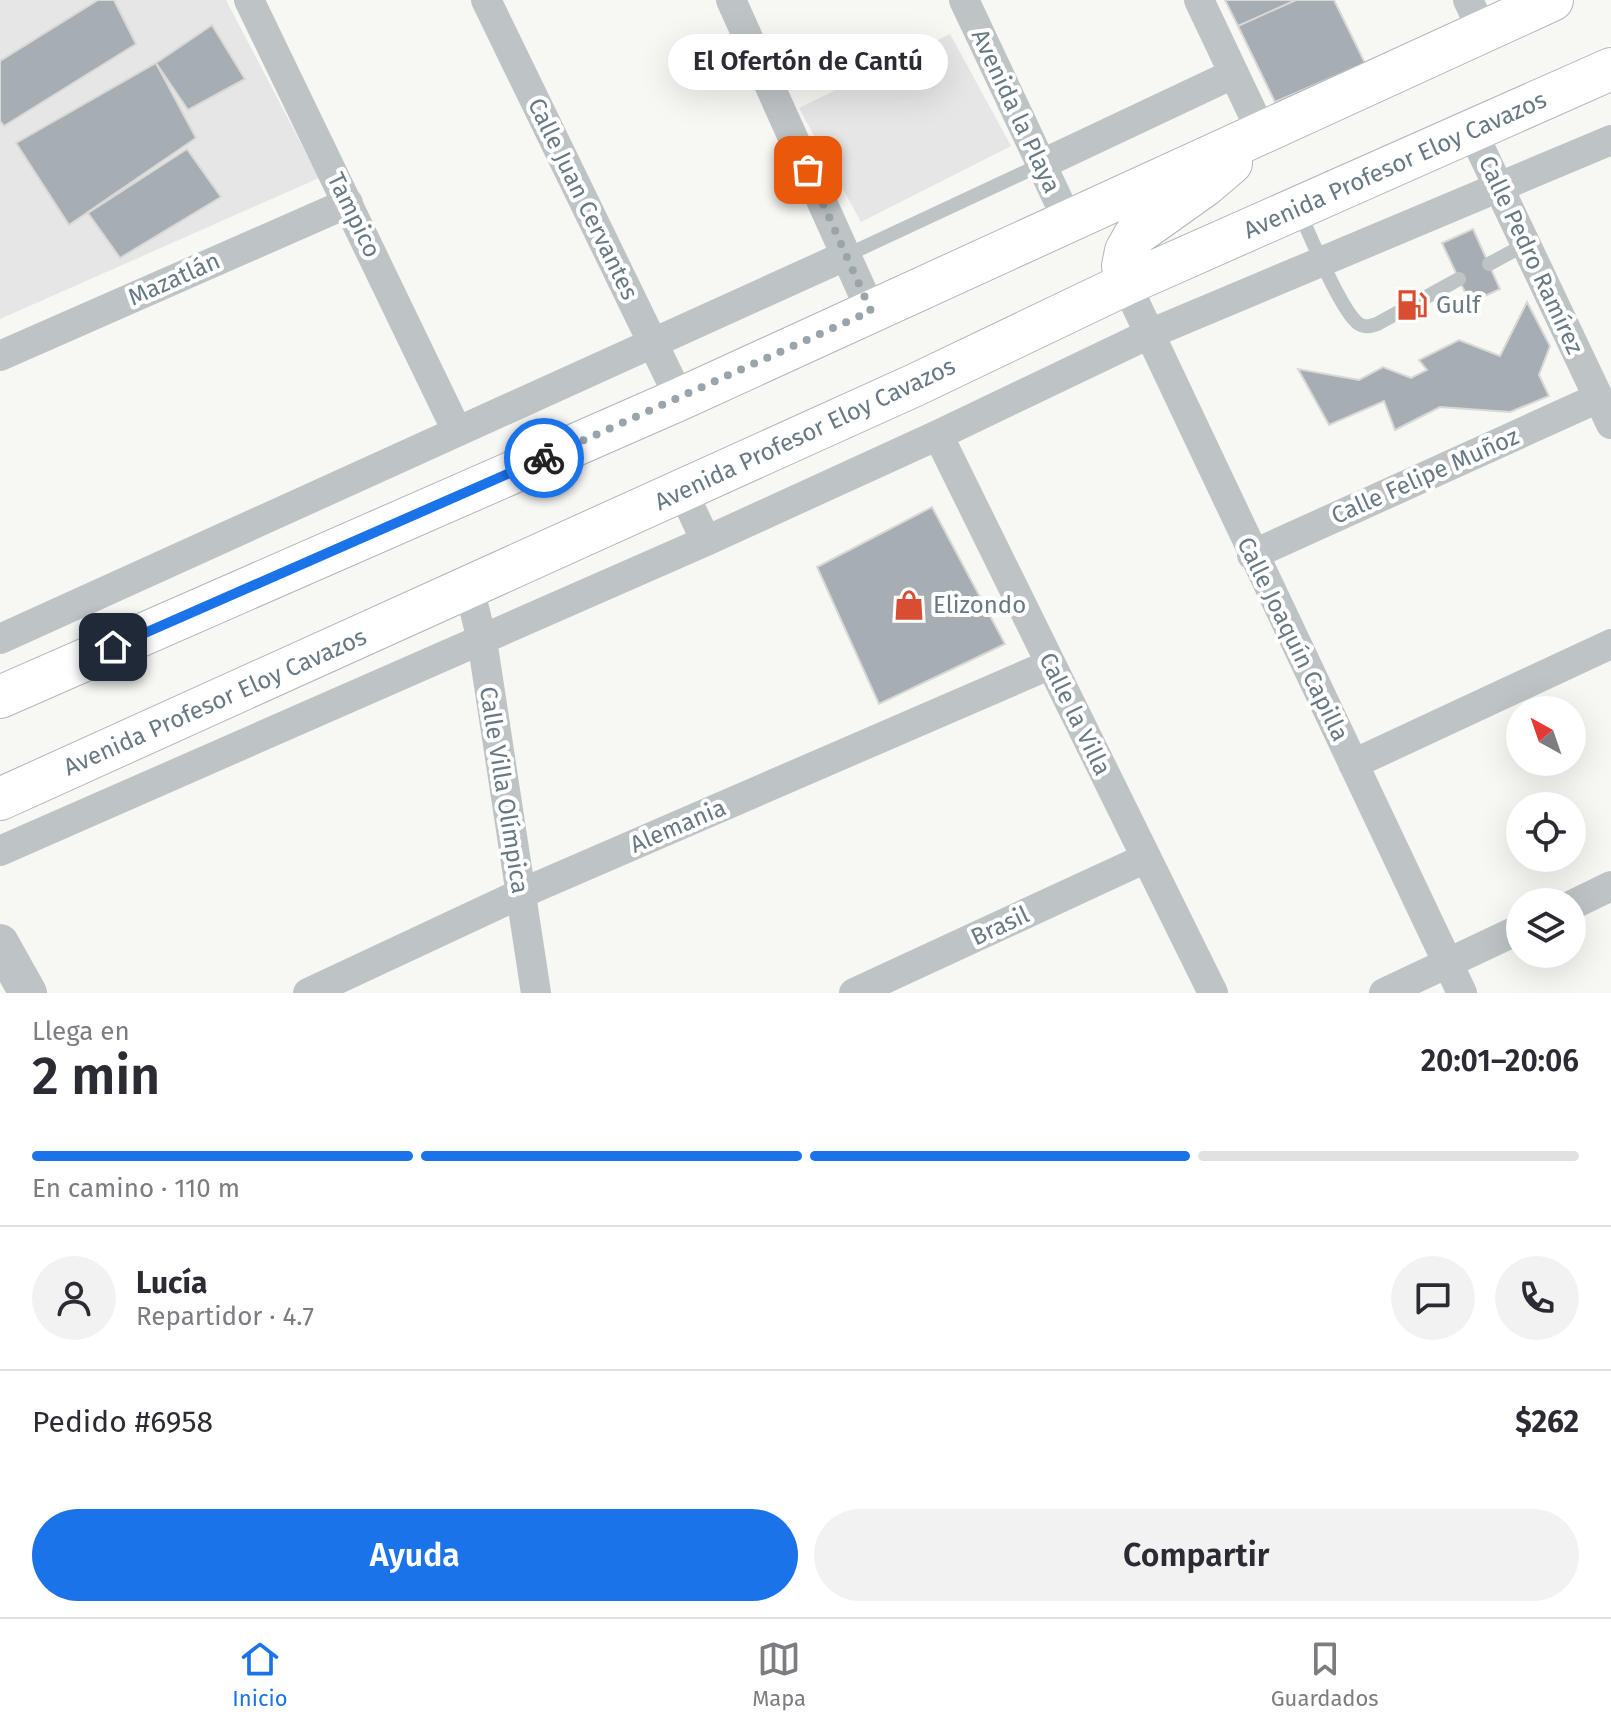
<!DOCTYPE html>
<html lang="es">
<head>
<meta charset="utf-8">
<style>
	body { margin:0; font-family:"Fira Sans",sans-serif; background:#f2f2f3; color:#2b2b33; height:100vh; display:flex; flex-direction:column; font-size:30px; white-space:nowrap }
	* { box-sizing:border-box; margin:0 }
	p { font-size:26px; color:#7c7c81 }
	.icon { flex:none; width:44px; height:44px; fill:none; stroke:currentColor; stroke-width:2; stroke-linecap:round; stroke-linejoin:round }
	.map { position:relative; height:993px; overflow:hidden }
	.drawer { display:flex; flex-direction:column; background:#fff; flex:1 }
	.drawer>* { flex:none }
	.needle { width:52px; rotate:320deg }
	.fabs { position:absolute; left:1506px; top:696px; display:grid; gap:16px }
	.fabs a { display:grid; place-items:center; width:80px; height:80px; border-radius:50%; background:#fff; box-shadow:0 8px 32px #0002; font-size:40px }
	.pin { position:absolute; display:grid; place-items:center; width:68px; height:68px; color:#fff; margin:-34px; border-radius:16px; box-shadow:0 4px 12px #0006 }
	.courier { position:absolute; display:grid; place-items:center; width:80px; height:80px; margin:-40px; border:6px solid #1a73e8; border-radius:50%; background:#fff; color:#222; box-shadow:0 2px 10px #0007 }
	.bubble { position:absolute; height:56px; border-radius:28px; background:#fff; box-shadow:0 8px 32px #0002; font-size:26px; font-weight:600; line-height:56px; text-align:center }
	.head em { font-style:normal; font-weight:600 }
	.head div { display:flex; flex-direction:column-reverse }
	.head { display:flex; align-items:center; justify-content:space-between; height:136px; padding:0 32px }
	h1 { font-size:52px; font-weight:600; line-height:60px }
	.bar { display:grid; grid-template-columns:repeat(4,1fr); gap:12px 8px; align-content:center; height:96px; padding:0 32px }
	.bar i { height:10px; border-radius:6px; background:#e1e1e2 }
	.bar .current { background:#1a73e8 }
	.bar p { grid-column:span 4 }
	.line { display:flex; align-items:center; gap:20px; padding:0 32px; border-top:2px solid #e1e1e2 }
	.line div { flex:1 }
	.round { display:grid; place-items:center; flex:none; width:84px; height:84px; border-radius:42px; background:#f2f2f3 }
	.cta { display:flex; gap:16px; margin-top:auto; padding:16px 32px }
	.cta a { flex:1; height:92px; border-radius:48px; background:#1a73e8; color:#fff; font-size:32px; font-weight:600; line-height:92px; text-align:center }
	.cta a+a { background:#f2f2f3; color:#2b2b33 }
	.menu { display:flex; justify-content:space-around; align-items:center; height:112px; border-top:2px solid #e1e1e2; background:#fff; font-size:22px; color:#7c7c81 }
	.menu a { display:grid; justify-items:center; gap:4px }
	.menu .current { color:#1a73e8 }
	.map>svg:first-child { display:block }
	.built { fill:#e5e6e5 }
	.building { fill:#a6aeb3; stroke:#d9d8d7; stroke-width:2 }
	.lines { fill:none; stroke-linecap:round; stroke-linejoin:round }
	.secondary-casing { stroke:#b1b7bb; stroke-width:44 }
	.service { stroke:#bec3c6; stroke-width:14 }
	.minor { stroke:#bec3c6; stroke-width:30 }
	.tertiary { stroke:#bec3c6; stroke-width:38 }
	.secondary { stroke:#fff; stroke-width:42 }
	.done { stroke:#9aa5ab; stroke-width:8; stroke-dasharray:0 14.4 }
	.route { stroke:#1a73e8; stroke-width:10 }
	.labels { text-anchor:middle; stroke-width:8; stroke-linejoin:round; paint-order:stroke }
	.street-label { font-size:24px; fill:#687983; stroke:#fff }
	.poi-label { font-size:24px; fill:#687983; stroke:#fff; text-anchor:start }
</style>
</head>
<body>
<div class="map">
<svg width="1611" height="993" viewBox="0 0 1611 993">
	<rect width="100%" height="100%" fill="#f7f7f4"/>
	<path class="built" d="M0,0H226L319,178L0,319Z
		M950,34L1011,146L861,222L799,108Z"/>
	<path class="building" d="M98,0H114L136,44L4,126L0,121V61Z
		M1225,0H1296L1238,26Z
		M1296,0H1334L1365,63L1275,102L1238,26Z
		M212,25L245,79L188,110L156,63Z
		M156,63L196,138L69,225L16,143Z
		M187,149L221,197L120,258L88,213Z
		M1473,229L1500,289L1470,303L1442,243Z
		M1527,302L1550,346L1539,375L1549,396L1510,412L1440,407L1395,430L1384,401L1329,425L1298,369L1359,380L1383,367L1411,378L1427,370L1419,360L1459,340L1500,356Z
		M932,507L1005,644L879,704L817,567Z"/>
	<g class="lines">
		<defs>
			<path id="secondary" d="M1126,284L1123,266L1126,251L1135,235L1204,186L1231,163
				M0,697L680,399L1552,0
				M0,799L915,385L1126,284L1611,69"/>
		</defs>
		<use href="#secondary" class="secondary-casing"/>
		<path class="service" d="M1299,211C1309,233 1341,312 1359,324C1365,328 1371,326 1377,324L1459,279
			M847,255L1040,165
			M1489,264L1526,244"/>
		<path class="minor" d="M249,0L457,431
			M486,0L680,399
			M731,0L871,311
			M964,0L1068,221
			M1199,0L1254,116L1259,133
			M1468,0L1483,32
			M1471,129L1611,424
			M1040,165L1233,74
			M1126,284L1462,993
			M0,356L348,203
			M938,435L1213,993
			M682,490L706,541
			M1252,555L1598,398
			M469,588L482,640L536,993
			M0,639L847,255
			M1353,764L1611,644
			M0,851L706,541L938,435L1147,335L1611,140
			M1572,905L1611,886
			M308,993L520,894L1051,664
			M854,993L1146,858
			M1384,993L1520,929"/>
		<path class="tertiary" d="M0,943L28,993"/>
		<use href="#secondary" class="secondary"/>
	</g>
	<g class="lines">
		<path class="done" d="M544,458L871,311L808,170"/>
		<path class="route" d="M113,647L544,458"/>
	</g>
	<defs>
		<symbol id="fuel-bare" viewBox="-9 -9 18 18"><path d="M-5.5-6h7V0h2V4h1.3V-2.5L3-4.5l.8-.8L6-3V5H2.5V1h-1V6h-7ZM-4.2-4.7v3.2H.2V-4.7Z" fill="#d94e33" stroke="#fff" stroke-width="2.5" paint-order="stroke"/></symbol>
		<symbol id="shop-bare" viewBox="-9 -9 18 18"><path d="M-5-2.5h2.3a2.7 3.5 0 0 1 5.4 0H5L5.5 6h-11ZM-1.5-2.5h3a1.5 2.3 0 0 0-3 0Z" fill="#d94e33" stroke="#fff" stroke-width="2.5" paint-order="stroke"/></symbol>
	</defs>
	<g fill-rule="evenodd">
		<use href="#fuel-bare" x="1390" y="283" width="44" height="44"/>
		<use href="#shop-bare" x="887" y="583" width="44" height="44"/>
	</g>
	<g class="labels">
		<g class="street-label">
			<text transform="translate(1016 111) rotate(65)" y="8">Avenida la Playa</text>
			<text transform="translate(1395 165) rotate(-24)" y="8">Avenida Profesor Eloy Cavazos</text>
			<text transform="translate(583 199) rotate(64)" y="8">Calle Juan Cervantes</text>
			<text transform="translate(354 215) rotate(64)" y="8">Tampico</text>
			<text transform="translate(1531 255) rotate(65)" y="8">Calle Pedro Ramírez</text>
			<text transform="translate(174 279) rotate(-24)" y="8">Mazatlán</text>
			<text transform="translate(805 434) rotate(-25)" y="8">Avenida Profesor Eloy Cavazos</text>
			<text transform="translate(1425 476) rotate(-24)" y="8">Calle Felipe Muñoz</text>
			<text transform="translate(1293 639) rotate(64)" y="8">Calle Joaquín Capilla</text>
			<text transform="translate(215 702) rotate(-24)" y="8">Avenida Profesor Eloy Cavazos</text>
			<text transform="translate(1075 714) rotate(64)" y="8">Calle la Villa</text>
			<text transform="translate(504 790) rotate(81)" y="8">Calle Villa Olímpica</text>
			<text transform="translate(678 826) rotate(-23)" y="8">Alemania</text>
			<text transform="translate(1000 926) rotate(-25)" y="8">Brasil</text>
		</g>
		<g class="poi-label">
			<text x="1436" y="313">Gulf</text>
			<text x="933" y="613">Elizondo</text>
		</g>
	</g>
</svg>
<div class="fabs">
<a><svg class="needle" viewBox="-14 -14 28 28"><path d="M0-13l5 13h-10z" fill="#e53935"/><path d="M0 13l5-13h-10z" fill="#7c7c81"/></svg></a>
<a><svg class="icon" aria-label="locate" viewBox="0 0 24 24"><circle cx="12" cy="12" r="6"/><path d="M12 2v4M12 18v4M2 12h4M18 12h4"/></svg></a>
<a><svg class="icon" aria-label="layers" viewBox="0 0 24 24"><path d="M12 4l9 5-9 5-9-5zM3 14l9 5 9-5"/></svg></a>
</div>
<div class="pin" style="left:808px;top:170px;background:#ea580c"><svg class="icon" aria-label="bag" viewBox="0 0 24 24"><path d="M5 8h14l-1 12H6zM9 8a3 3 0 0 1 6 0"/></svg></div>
<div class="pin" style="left:113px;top:647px;background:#1f2937"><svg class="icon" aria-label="home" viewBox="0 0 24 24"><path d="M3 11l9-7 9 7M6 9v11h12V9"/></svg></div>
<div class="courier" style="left:544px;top:458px"><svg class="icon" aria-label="bike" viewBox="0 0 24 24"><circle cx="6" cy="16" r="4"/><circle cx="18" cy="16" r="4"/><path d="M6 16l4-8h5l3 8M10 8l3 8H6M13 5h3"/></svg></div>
<div class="bubble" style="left:668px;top:34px;width:280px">El Ofertón de Cantú</div>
</div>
<section class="drawer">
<div class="head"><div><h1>2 min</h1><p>Llega en</p></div><em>20:01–20:06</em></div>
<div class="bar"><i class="current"></i><i class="current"></i><i class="current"></i><i></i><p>En camino · 110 m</p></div>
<div class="line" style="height:144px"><a class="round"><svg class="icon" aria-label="person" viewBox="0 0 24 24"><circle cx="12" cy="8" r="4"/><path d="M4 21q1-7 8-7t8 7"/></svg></a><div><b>Lucía</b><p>Repartidor · 4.7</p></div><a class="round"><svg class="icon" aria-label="chat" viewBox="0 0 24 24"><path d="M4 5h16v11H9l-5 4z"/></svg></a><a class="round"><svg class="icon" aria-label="phone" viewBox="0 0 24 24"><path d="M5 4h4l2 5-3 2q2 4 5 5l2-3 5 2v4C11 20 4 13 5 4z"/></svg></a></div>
<div class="line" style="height:104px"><div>Pedido #6958</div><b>$262</b></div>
<div class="cta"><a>Ayuda</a><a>Compartir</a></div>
</section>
<nav class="menu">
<a class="current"><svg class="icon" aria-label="home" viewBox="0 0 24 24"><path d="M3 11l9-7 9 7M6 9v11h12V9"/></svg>Inicio</a>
<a><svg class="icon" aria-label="map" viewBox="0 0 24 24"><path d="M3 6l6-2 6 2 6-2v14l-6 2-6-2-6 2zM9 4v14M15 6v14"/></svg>Mapa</a>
<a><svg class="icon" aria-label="saved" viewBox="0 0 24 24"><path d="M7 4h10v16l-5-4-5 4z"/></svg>Guardados</a>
</nav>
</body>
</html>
